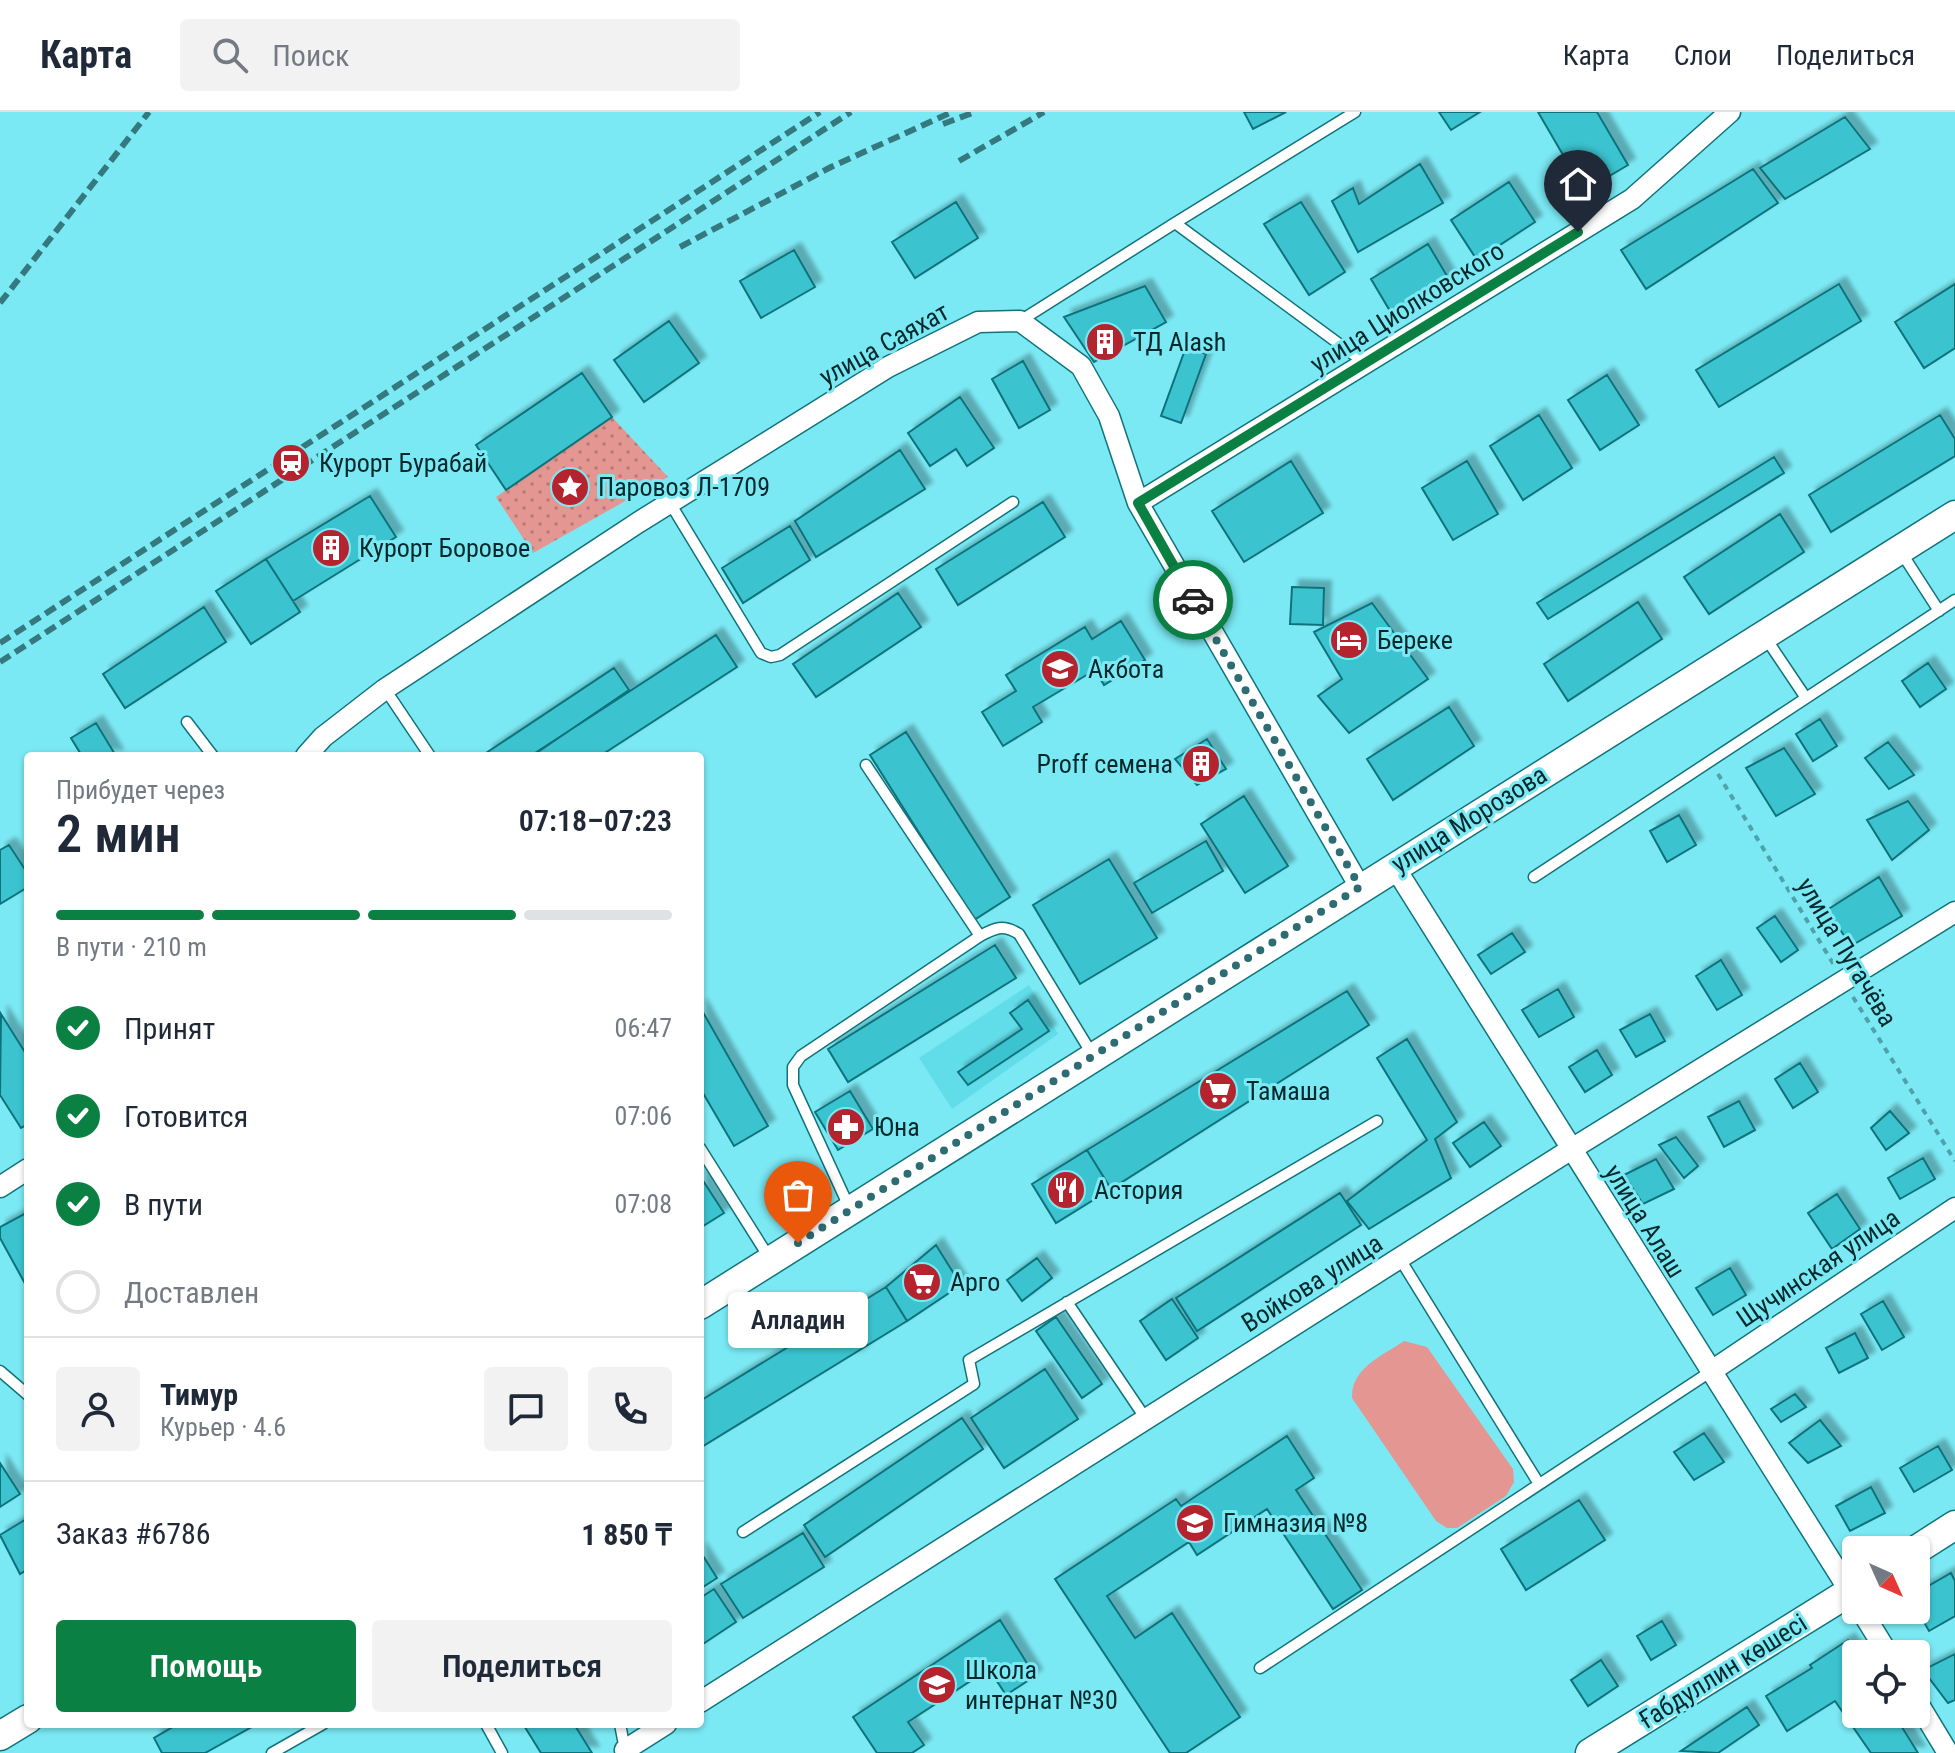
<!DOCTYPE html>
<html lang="ru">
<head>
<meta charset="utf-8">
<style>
	body { margin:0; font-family:"Roboto Condensed",sans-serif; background:#f2f2f3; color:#1f2937; height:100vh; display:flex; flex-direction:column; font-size:30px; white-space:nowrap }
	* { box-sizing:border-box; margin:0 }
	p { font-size:26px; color:#747a83 }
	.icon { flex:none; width:44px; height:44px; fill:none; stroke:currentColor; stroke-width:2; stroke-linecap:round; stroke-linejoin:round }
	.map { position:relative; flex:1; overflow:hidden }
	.drawer { position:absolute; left:24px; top:640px; width:680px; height:976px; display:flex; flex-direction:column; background:#fff; border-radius:8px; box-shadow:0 2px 6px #0004 }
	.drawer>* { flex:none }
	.needle { width:52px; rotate:135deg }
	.fabs { position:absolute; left:1842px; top:1424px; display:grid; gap:16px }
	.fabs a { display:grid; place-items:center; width:88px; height:88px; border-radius:8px; background:#fff; box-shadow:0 2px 6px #0004; font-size:40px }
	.pin { position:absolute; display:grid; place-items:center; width:68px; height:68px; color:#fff; margin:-82px -34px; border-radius:50% 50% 50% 0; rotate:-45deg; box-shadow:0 0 8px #0007 }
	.pin .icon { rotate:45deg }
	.courier { position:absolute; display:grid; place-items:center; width:80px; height:80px; margin:-40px; border:6px solid #0b8043; border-radius:50%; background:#fff; color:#222; box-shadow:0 2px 10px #0007 }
	.bubble { position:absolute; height:56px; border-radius:8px; background:#fff; box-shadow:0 2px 6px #0004; font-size:26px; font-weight:600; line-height:56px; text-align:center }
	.overview em { font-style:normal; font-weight:600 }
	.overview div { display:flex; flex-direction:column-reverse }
	.overview { display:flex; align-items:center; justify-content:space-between; height:136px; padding:0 32px }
	h1 { font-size:52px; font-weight:600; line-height:60px }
	.bar { display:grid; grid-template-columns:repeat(4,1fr); gap:12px 8px; align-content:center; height:96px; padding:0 32px }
	.bar i { height:10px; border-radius:6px; background:#e0e1e3 }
	.bar .on { background:#0b8043 }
	.bar p { grid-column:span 4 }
	.line { display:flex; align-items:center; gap:20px; padding:0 32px; border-top:2px solid #e0e1e3 }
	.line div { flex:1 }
	.round { display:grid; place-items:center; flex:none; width:84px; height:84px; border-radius:8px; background:#f2f2f3 }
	ol { padding:0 32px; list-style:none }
	li { display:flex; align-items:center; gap:24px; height:88px }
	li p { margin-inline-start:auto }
	li .icon { padding:8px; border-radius:50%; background:#0b8043; color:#fff; stroke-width:4 }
	li:last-child { color:#747a83 }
	li i { width:44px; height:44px; border:4px solid #e0e1e3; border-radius:50% }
	.button { display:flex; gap:16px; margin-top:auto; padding:16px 32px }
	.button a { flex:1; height:92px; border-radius:8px; background:#0b8043; color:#fff; font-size:32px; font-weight:600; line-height:92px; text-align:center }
	.button a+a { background:#f2f2f3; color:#1f2937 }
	header { display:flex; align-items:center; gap:48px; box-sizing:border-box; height:112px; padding:0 40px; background:#fff; border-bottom:2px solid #e0e1e3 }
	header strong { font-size:38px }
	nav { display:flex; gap:44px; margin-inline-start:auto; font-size:28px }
	.search { width:560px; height:72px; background:#f2f2f3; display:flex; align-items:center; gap:20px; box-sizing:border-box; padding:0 28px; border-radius:8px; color:#747a83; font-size:30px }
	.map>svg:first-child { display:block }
	.built { fill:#61dde9 }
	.green { fill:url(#green-dots) }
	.pitch { fill:#e49792 }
	.building { fill:#3bc4d0; stroke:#11727a; stroke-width:2; filter:url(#shadow) }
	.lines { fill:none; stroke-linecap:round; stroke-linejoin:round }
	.lane-casing { stroke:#12737a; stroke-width:13 }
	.street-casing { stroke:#12737a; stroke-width:23 }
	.secondary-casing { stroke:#12737a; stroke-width:31 }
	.path { stroke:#4fa2aa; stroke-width:4; stroke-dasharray:6 6; stroke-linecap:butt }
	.lane { stroke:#fff; stroke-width:10 }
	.street { stroke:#fff; stroke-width:20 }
	.secondary { stroke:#fff; stroke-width:28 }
	.rail { stroke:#35797f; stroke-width:6; stroke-dasharray:12 6; stroke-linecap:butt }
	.done { stroke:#2d6c72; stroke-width:8; stroke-dasharray:0 14.4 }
	.route { stroke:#0b8043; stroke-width:10 }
	.labels { text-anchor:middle; stroke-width:6; stroke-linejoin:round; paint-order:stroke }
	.street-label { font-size:26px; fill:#03292c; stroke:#7be9f4 }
	.poi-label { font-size:26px; fill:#03292c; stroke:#7be9f4; text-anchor:start }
</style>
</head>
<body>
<header>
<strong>Карта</strong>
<div class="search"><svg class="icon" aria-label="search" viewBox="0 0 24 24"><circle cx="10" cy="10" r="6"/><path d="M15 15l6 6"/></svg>Поиск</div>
<nav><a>Карта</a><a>Слои</a><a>Поделиться</a></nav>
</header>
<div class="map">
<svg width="1955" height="1641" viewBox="0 0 1955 1641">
	<defs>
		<pattern id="green-dots" width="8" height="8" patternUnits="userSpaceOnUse" patternTransform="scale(2)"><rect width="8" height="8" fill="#e49792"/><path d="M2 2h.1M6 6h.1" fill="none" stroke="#b77b77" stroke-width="1.8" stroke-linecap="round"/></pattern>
		<filter id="shadow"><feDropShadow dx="7" dy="-7" stdDeviation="2" flood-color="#0004"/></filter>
	</defs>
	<rect width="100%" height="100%" fill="#7be9f4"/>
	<path class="built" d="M1029,873L1058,922L952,997L919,946Z"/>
	<path class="green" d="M612,305L668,365L533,441L496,385Z"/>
	<path class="pitch" d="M1404,1229L1427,1235L1513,1357L1514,1370L1506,1384L1457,1416H1447L1436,1409L1352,1286C1351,1256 1382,1244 1404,1229Z"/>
	<path class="building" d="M1244,0H1286L1253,17Z
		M1439,0H1480L1451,18Z
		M1538,0H1597L1628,53L1584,79Z
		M1845,5L1870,37L1785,87L1760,56Z
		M1420,52L1443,91L1358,140L1332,89L1353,76L1359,92Z
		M1753,57L1778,91L1646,177L1621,138Z
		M1509,70L1535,110L1477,148L1451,108Z
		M956,90L978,126L915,166L892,130Z
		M1301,90L1345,160L1309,183L1264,112Z
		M1428,132L1450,169L1393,204L1371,167Z
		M794,138L815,175L761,206L740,169Z
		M1839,172L1861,209L1719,295L1696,258Z
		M1955,172V236L1924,256L1895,210Z
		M1145,174L1166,210L1094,250L1064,205Z
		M669,209L699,251L644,290L614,248Z
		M1186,235L1206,242L1181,311L1161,304Z
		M1023,249L1050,298L1019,316L992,267Z
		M582,261L612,305L506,378L476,333Z
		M1607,263L1639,313L1600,338L1568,288Z
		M960,285L994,336L967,354L956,337L930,354L908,321Z
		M1539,303L1572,356L1523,388L1490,334Z
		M1940,303L1955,327V344L1831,420L1809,383Z
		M900,338L925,377L816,445L795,409Z
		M1774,345L1784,361L1548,507L1537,491Z
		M1291,349L1323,401L1244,450L1212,399Z
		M1467,349L1498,402L1453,428L1422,376Z
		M370,384L396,425L293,489L266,447Z
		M1043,390L1065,425L958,493L936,457Z
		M1780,402L1804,440L1709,502L1684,465Z
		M790,414L810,448L743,491L722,456Z
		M266,447L300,500L251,532L216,479Z
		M1292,475L1324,476L1323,513L1290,512Z
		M898,481L921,515L816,585L793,552Z
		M1638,490L1662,527L1568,589L1544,552Z
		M1372,491L1428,567L1349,621L1318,584L1342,567L1314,520Z
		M204,495L226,530L125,596L103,562Z
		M1121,509L1145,548L1104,573L1095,558L1033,595L1042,610L1003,634L982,600L1016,579L1006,563L1085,515L1092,527Z
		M716,523L737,555L600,644L532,643Z
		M1928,551L1946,577L1920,595L1902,569Z
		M614,556L629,578L532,644H488L486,641Z
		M1449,595L1474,634L1393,688L1367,647Z
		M1820,607L1837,634L1813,649L1796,622Z
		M96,611L116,644H82L71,626Z
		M906,620L1010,785L974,808L870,643Z
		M1207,627L1226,657L1197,673L1175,647Z
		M1888,630L1914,663L1889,677L1865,646Z
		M1784,636L1815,682L1776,704L1746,656Z
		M1244,684L1288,754L1245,781L1201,712Z
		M1908,689L1929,718L1892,748L1867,708Z
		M1679,703L1696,733L1667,750L1650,719Z
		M1206,729L1223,759L1152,801L1134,771Z
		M9,733L28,762V775L0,792V738Z
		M1109,747L1157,826L1080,872L1033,793Z
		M1879,765L1902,804L1851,834L1827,798Z
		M1775,804L1798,838L1781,850L1757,816Z
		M1512,821L1525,840L1491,862L1478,843Z
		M995,833L1016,866L848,970L828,937Z
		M1721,848L1742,883L1717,898L1696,864Z
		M1558,877L1574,905L1539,925L1522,898Z
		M1347,879L1369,913L1111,1077L1087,1038Z
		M1028,888L1049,919L968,973L958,960L1022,917L1010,901Z
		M700,895L768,1014L734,1034L700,976Z
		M1,902L28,945V1012L21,1016L0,983Z
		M1650,902L1665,929L1636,945L1620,918Z
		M1407,927L1457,1010L1435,1027L1451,1066L1369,1117L1347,1089L1427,1028L1377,946Z
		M1597,938L1612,963L1585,980L1569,955Z
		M1800,951L1818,980L1793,996L1775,967Z
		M850,979L873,1017L838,1038L815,1000Z
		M1739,989L1755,1018L1724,1035L1708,1005Z
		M1890,999L1909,1021L1886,1038L1871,1016Z
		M1484,1010L1501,1034L1470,1055L1453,1031Z
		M1676,1025L1698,1054L1684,1066L1659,1033Z
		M1087,1038L1111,1077L1056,1111L1032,1072Z
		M1923,1046L1935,1067L1900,1087L1888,1066Z
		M1656,1047L1674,1077L1643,1092L1624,1063Z
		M700,1064L724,1101L700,1116Z
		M1340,1081L1361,1113L1197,1219L1176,1186Z
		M1837,1082L1860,1117L1832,1137L1808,1101Z
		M28,1100V1177L0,1126V1115Z
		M936,1133L961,1173L907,1209L886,1175Z
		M1037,1146L1052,1166L1022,1189L1007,1168Z
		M1730,1156L1746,1183L1713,1203L1696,1176Z
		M886,1175L907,1209L700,1336V1289Z
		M1172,1187L1198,1226L1166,1248L1140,1209Z
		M1883,1189L1904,1225L1882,1238L1861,1202Z
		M1056,1205L1102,1272L1082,1286L1036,1219Z
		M1855,1221L1868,1246L1839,1261L1826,1236Z
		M1045,1257L1078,1307L1004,1356L971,1306Z
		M1795,1282L1806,1295L1781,1310L1771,1297Z
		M962,1306L983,1337L825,1445L804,1413Z
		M1820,1308L1841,1334L1808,1351L1789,1331Z
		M1704,1321L1724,1350L1694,1368L1674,1340Z
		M1287,1324L1314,1366L1296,1378L1362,1478L1333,1497L1267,1397L1197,1443L1189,1430L1107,1484L1135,1526L1172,1501L1240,1605L1186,1641H1170L1055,1467L1176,1387L1181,1394Z
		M1938,1334L1952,1358L1914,1380L1900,1356Z
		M0,1351L20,1382L0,1395Z
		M1871,1375L1885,1401L1850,1419L1836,1394Z
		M1579,1388L1605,1428L1526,1478L1501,1437Z
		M28,1406V1457L20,1462L0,1423Z
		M803,1421L824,1455L743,1506L721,1472Z
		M700,1439L717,1466L700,1477Z
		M1951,1461L1955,1469V1504L1929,1519L1916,1496V1481Z
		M714,1477L736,1510L700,1534V1486Z
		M1000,1508L1035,1564L1006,1583L989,1557L908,1610L924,1633L912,1641H877L853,1605Z
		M1662,1509L1676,1533L1651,1548L1637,1524Z
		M1848,1528L1858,1542L1856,1602H1898L1897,1607L1918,1641H1871L1835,1589L1787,1619L1766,1584L1812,1556L1810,1553Z
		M1955,1542V1588L1948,1591L1923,1558Z
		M1601,1548L1618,1574L1588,1594L1571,1568Z
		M1747,1595L1759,1613L1718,1641L1681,1639Z
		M178,1612H257L205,1641H162L154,1626Z
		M523,1612H574L592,1641H541Z"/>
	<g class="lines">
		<defs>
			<path id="lane" d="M1175,111L1355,0
				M1020,209L1175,111L1365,251
				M670,391L761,541L771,545L780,543L1013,390
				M1901,440L1939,499
				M1765,525L1806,586
				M385,577L430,644
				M187,610L213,644
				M866,653L980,824
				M1534,765L1955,488
				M700,1036L770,1147
				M850,1097L793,973V955L801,944L980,824C995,816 1003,812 1019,822L1092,942
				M1400,1147L1539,1372
				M1067,1190L1146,1307
				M0,1259L28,1283
				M743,1420L974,1272L969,1248L1377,1009
				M1260,1556L1710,1260
				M486,1612L502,1641
				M620,1612L625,1638
				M272,1641L323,1612"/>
			<path id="street" d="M1138,391L1632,87L1730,0
				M306,644L323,625L385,577L639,410L888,255L978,210L1020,209L1081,254L1109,304L1138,391L1360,775
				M1394,754L1856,1489
				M0,1075L28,1057
				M1710,1260L1955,1096
				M1861,1498L1888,1542
				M1916,1588L1948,1641
				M700,1590L1570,1038L1955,800
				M625,1638L666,1612"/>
			<path id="secondary" d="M700,1193L1955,403
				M1916,1438L1955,1413
				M0,1624L28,1607
				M1590,1641L1856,1476"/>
		</defs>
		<use href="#lane" class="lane-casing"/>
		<use href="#street" class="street-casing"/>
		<use href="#secondary" class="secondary-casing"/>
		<path class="path" d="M1718,662L1834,853
			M1853,885L1955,1049"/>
		<use href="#lane" class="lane"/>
		<use href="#street" class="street"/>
		<use href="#secondary" class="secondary"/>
		<path class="rail" d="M943,12L975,0
			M959,49L1044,0
			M680,135L831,55L952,0
			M0,191L149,0
			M0,531L820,0
			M0,550L851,0"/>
	</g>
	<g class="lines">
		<path class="done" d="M798,1131L1360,775L1193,488"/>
		<path class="route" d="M1193,488L1138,391L1578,120"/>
	</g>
	<defs>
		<symbol id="building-disc" viewBox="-11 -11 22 22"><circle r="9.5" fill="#b5242e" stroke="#7be9f4"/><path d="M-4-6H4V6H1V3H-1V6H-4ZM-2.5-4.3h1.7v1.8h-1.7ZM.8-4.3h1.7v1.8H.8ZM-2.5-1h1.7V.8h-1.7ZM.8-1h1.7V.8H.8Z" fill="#fff"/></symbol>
		<symbol id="station-disc" viewBox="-11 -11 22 22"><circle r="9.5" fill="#b5242e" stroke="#7be9f4"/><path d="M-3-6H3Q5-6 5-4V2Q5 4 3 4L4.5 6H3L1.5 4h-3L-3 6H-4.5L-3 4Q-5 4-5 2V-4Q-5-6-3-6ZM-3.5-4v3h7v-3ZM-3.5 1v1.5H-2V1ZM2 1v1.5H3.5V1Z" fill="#fff"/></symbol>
		<symbol id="sight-disc" viewBox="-11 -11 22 22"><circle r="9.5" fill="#b5242e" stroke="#7be9f4"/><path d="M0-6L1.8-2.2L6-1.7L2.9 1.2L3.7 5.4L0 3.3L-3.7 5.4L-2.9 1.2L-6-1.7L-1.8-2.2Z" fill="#fff"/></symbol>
		<symbol id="hotel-disc" viewBox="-11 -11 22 22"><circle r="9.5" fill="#b5242e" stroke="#7be9f4"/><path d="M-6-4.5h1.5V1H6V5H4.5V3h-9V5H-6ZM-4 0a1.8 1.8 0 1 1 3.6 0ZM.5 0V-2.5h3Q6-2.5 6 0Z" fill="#fff"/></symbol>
		<symbol id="school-disc" viewBox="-11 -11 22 22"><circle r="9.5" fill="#b5242e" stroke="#7be9f4"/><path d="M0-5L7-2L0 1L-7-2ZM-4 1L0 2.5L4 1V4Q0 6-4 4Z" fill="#fff"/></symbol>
		<symbol id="supermarket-disc" viewBox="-11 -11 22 22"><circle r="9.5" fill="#b5242e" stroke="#7be9f4"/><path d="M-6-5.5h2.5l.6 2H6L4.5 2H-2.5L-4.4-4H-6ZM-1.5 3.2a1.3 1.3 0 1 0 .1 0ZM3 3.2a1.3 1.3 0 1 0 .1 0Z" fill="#fff"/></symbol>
		<symbol id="pharmacy-disc" viewBox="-11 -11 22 22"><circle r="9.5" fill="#b5242e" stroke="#7be9f4"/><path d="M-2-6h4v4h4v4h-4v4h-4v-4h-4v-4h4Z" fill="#fff"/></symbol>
		<symbol id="restaurant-disc" viewBox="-11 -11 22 22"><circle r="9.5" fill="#b5242e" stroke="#7be9f4"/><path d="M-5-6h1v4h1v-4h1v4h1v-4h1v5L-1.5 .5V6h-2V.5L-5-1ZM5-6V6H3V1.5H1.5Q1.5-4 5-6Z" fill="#fff"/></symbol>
	</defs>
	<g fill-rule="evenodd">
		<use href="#building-disc" x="1083" y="208" width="44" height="44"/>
		<use href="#station-disc" x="269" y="329" width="44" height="44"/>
		<use href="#sight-disc" x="548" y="353" width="44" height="44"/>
		<use href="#building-disc" x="309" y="414" width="44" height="44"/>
		<use href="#hotel-disc" x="1327" y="506" width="44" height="44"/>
		<use href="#school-disc" x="1038" y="535" width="44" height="44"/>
		<use href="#building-disc" x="1179" y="630" width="44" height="44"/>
		<use href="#supermarket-disc" x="1196" y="957" width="44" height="44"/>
		<use href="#pharmacy-disc" x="824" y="993" width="44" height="44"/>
		<use href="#restaurant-disc" x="1044" y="1056" width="44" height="44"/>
		<use href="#supermarket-disc" x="900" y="1148" width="44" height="44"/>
		<use href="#school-disc" x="1173" y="1389" width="44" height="44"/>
		<use href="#school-disc" x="915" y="1551" width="44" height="44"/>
	</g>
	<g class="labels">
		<g class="street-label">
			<text transform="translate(1407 195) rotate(-32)" y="9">улица Циолковского</text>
			<text transform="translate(884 232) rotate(-29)" y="9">улица Саяхат</text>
			<text transform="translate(1469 707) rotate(-32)" y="9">улица Морозова</text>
			<text transform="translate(1847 840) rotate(59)" y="9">улица Пугачёва</text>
			<text transform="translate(1645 1109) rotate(58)" y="9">улица Алаш</text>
			<text transform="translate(1818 1156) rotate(-34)" y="9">Щучинская улица</text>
			<text transform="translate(1312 1171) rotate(-32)" y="9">Войкова улица</text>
			<text transform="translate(1723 1559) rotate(-32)" y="9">Ғабдуллин көшесі</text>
		</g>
		<g class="poi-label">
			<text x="1133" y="239">ТД Alash</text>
			<text x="319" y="360">Курорт Бурабай</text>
			<text x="598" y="384">Паровоз Л-1709</text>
			<text x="359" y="445">Курорт Боровое</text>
			<text x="1377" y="537">Береке</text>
			<text x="1088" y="566">Акбота</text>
			<text x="1173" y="661" text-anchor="end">Proff семена</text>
			<text x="1246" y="988">Тамаша</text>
			<text x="874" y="1024">Юна</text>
			<text x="1094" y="1087">Астория</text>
			<text x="950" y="1179">Арго</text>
			<text x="1223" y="1420">Гимназия №8</text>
			<text x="965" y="1567">Школа<tspan x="965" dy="30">интернат №30</tspan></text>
		</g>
	</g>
</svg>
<div class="fabs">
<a><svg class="needle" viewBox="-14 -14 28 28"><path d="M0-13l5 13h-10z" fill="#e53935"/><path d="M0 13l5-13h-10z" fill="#747a83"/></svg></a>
<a><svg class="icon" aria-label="locate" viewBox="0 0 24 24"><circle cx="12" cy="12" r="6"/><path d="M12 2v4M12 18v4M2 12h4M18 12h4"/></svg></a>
</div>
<div class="pin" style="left:798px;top:1131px;background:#ea580c"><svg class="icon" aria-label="bag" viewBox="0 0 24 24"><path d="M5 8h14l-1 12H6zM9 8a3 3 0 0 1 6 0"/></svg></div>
<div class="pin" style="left:1578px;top:120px;background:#1f2937"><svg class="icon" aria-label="home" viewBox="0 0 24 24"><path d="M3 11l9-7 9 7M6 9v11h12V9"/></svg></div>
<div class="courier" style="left:1193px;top:488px"><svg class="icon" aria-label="car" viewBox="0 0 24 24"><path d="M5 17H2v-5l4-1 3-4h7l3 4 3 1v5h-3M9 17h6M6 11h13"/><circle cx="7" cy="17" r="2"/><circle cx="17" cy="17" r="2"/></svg></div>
<div class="bubble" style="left:728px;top:1180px;width:140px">Алладин</div>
<section class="drawer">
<div class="overview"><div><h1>2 мин</h1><p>Прибудет через</p></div><em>07:18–07:23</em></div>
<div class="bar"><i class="on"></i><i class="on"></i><i class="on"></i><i></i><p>В пути · 210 m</p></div>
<ol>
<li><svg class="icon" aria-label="check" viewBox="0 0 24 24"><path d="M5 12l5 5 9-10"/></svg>Принят<p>06:47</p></li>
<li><svg class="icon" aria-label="check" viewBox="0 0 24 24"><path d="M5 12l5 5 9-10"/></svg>Готовится<p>07:06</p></li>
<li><svg class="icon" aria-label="check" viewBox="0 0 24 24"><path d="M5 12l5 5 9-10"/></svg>В пути<p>07:08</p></li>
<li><i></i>Доставлен</li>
</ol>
<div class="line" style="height:144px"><a class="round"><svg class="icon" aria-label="person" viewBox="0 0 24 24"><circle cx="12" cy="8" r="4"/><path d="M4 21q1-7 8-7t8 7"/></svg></a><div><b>Тимур</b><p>Курьер · 4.6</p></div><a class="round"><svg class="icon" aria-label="chat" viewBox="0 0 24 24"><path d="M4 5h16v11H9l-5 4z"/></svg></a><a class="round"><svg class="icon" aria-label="phone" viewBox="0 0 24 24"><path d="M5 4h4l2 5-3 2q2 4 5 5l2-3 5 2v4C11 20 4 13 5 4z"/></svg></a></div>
<div class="line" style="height:104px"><div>Заказ #6786</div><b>1 850 ₸</b></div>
<div class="button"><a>Помощь</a><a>Поделиться</a></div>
</section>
</div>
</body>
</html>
